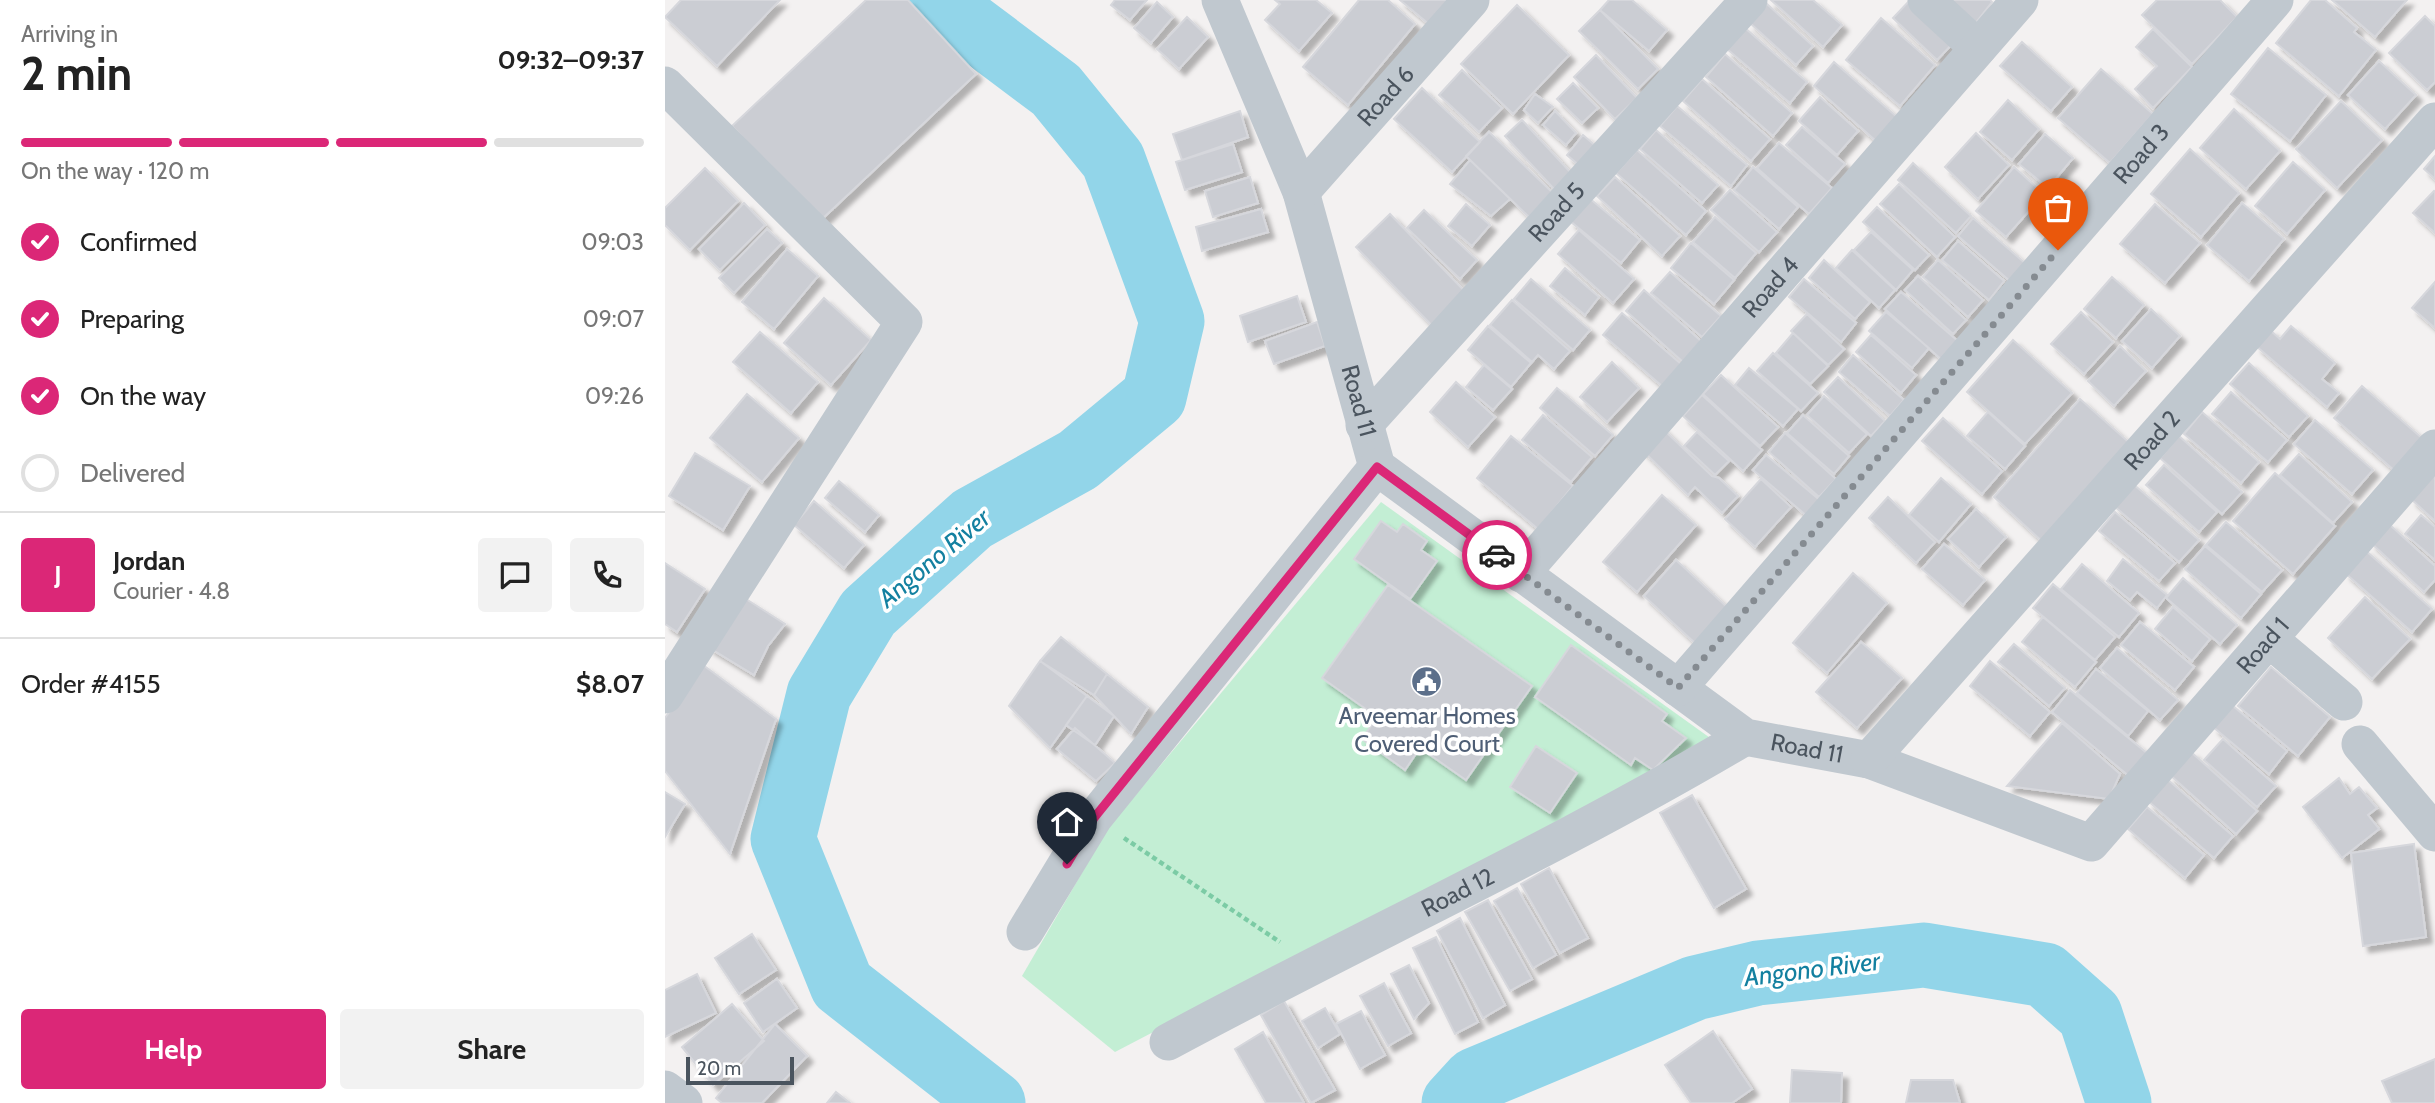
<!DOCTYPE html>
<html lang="en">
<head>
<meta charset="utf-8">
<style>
	body { margin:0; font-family:Cabin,sans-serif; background:#f2f2f2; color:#222; height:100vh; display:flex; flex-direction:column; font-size:26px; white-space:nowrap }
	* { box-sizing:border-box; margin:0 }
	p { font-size:23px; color:#767676 }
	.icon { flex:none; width:38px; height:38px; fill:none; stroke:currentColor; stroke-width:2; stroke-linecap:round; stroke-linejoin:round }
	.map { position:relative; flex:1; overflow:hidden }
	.sheet { display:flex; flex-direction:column; background:#fff; width:665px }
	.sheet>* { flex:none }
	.scale { position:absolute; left:21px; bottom:18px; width:108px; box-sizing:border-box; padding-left:7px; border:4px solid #4a545e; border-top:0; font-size:19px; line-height:24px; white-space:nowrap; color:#4a545e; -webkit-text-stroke:5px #fff; paint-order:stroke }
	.pin { position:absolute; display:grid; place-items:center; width:60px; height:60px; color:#fff; margin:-72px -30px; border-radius:50% 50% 50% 0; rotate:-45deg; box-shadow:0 0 7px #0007 }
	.pin .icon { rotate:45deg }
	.courier { position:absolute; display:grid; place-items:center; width:70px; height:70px; margin:-35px; border:5px solid #db2777; border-radius:50%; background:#fff; color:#222; box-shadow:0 2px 9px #0007 }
	.summary em { font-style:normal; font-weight:800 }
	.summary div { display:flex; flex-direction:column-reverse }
	.summary { display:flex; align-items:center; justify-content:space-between; height:119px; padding:0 21px }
	h1 { font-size:46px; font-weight:800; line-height:52px }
	.bar { display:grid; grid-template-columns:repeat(4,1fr); gap:10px 7px; align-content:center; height:84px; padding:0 21px }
	.bar i { height:9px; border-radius:5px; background:#e0e0e0 }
	.bar .active { background:#db2777 }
	.bar p { grid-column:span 4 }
	.line { display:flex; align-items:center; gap:18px; padding:0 21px; border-top:2px solid #e0e0e0 }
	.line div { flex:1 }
	.round { display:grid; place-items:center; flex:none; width:74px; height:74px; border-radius:7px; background:#f2f2f2 }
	ol { padding:0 21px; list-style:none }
	li { display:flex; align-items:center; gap:21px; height:77px }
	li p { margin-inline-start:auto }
	li .icon { padding:7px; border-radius:50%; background:#db2777; color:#fff; stroke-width:4 }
	li:last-child { color:#767676 }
	li i { width:38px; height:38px; border:4px solid #e0e0e0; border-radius:50% }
	.action { display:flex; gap:14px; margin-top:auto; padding:14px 21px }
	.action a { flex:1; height:80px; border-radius:7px; background:#db2777; color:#fff; font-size:28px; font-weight:800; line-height:80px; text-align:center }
	.action a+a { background:#f2f2f2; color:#222 }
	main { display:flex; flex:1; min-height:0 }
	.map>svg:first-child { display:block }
	.green { fill:#c3eed4 }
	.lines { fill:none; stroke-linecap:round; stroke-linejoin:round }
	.river { stroke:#92d5e9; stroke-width:65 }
	.building { fill:#cbcdd3; stroke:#d6d7dc; stroke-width:2; filter:url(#shadow) }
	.path { stroke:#7ccba5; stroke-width:4.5; stroke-dasharray:5 3.5; stroke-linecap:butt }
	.minor { stroke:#c0c8cf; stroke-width:37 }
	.done { stroke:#858b91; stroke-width:7; stroke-dasharray:0 12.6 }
	.route { stroke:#db2777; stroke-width:9 }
	.labels { text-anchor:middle; stroke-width:7; stroke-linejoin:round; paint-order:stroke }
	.street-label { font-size:24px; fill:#4a545e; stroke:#fff }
	.service-label { font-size:24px; fill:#4e5e75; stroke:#fff }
	.water-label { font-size:26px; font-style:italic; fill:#1380a0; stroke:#fff }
</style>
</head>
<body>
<main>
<section class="sheet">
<div class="summary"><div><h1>2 min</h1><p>Arriving in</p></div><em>09:32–09:37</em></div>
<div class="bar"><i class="active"></i><i class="active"></i><i class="active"></i><i></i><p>On the way · 120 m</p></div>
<ol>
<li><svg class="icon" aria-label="check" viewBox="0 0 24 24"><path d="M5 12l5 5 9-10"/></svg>Confirmed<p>09:03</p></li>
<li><svg class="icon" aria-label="check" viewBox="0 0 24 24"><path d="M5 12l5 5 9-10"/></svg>Preparing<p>09:07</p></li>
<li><svg class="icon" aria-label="check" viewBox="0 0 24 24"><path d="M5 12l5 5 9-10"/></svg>On the way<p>09:26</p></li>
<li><i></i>Delivered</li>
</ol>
<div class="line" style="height:126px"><b class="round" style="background:#db2777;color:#fff">J</b><div><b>Jordan</b><p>Courier · 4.8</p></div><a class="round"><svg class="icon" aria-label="chat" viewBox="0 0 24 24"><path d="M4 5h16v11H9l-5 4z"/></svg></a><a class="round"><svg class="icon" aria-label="phone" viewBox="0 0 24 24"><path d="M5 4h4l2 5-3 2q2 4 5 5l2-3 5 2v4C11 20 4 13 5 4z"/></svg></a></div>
<div class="line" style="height:91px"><div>Order #4155</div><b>$8.07</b></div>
<div class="action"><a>Help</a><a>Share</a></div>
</section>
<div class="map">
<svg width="1770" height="1103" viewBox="0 0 1770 1103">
	<defs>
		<filter id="shadow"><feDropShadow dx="6" dy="6" stdDeviation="2" flood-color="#0004"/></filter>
	</defs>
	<rect width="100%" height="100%" fill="#f3f1f1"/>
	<path class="green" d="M716,502L1048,740L450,1052L357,976L443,828Z"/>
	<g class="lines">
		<path class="river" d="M271,0L391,90L448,160L507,321L489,397L413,460L307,519L203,613L154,694L118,839L177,985L328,1103
			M789,1103L810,1080L1030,988L1093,973L1259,955L1380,975L1425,1015L1454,1103"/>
	</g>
	<path class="building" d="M16,0H115L52,66L0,17Z
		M201,0H243L311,74L155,221L67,126Z
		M450,0H482L465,20L446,5Z
		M610,0H651L667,13L634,51L600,20L615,4Z
		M694,0H723L750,24L683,105L638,67Z
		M735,0H795L771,30Z
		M944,0H967L1002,30L984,51L935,10Z
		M1106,0H1148L1177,25L1158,47Z
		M1245,0L1292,39L1272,60L1228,18Z
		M1279,0H1325L1327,2L1309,25Z
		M1492,0H1555L1572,17L1527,64L1477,15Z
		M1646,0H1660L1692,28L1689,32L1711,50L1674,96L1611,43Z
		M1667,0H1742L1710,37Z
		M492,2L508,17L486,43L469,28Z
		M1102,4L1148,46L1131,65L1085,23Z
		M852,5L904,55L848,114L796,64Z
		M935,10L993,69L973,89L914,31Z
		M1760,16L1770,26V82L1762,90L1724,53Z
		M522,17L543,37L514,69L492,49Z
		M1216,18L1270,65L1235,106L1181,60Z
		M1080,28L1142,82L1125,103L1062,49Z
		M1488,29L1527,67L1488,108L1470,89L1492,66L1471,47Z
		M1357,42L1407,87L1386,111L1335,66Z
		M1603,48L1661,95L1625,141L1566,94Z
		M1060,54L1127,113L1108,136L1041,77Z
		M931,55L972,98L950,119L909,77Z
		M1714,61L1751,95L1720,129L1683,95Z
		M1169,62L1232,117L1211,141L1149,86Z
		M1436,69L1488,114L1445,163L1393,118Z
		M797,70L837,108L814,132L774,95Z
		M1037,79L1105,139L1086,161L1018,101Z
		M908,83L933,108L917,123L892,99Z
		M757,88L815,142L787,172L729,119Z
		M870,94L888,107L873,123L859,110Z
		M1155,97L1193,131L1172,155L1134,121Z
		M1343,100L1374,129L1347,160L1315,132Z
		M1676,101L1717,140L1672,188L1631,149Z
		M1012,106L1082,165L1066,186L995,126Z
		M1569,109L1615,151L1581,189L1535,148Z
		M575,111L583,137L517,160L508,134Z
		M890,111L911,133L901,145L878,125Z
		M857,120L907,174L890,190L840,136Z
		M1137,127L1180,164L1163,183L1121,145Z
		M991,130L1053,185L1037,203L975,149Z
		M824,132L887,192L864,217L801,156Z
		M1311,133L1344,165L1313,199L1280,167Z
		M1380,134L1408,158L1383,188L1354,164Z
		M918,135L940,154L923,173L902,155Z
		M1114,143L1167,188L1144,214L1092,168Z
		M568,144L577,172L520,190L511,162Z
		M1525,149L1574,193L1536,237L1486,194Z
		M972,150L1041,211L1021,235L951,173Z
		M1770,156V179L1759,169Z
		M805,160L845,199L826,216L785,184Z
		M1628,162L1660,190L1622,234L1590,206Z
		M1248,163L1306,216L1291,233L1233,180Z
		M1088,167L1133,207L1114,229L1069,190Z
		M1349,167L1379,194L1341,237L1311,211Z
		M40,168L73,201L25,250L0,225V208Z
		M585,177L593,203L548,217L540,191Z
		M950,177L1015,236L997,256L932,196Z
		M1234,184L1290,237L1272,257L1215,204Z
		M1065,190L1112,232L1094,252L1046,210Z
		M1769,191L1770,192V233L1748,213Z
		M924,198L975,240L956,263L905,221Z
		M79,203L100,225L55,270L34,249Z
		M1577,203L1619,239L1584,281L1542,245Z
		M801,204L825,225L807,246L783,226Z
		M1490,204L1535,243L1500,283L1455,244Z
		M1212,207L1264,255L1250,270L1198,222Z
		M596,209L603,232L537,251L531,227Z
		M759,210L812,260L795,279L742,228Z
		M725,214L811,303L777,336L691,247Z
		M1050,217L1091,253L1070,278L1028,242Z
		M1308,218L1361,264L1346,282L1293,236Z
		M102,229L117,243L69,293L54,278Z
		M914,230L969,279L948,303L893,254Z
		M1206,232L1248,270L1231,290L1189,250Z
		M1293,241L1339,281L1324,300L1277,260Z
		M1026,243L1069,280L1049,304L1006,268Z
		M122,249L153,276L109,329L77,302Z
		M1187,250L1230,290L1214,308L1171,268Z
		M1159,260L1205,302L1190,319L1144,278Z
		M1273,260L1318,300L1303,317L1258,277Z
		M900,268L934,297L920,315L885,286Z
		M1005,272L1056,316L1037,337L986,293Z
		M1253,276L1301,320L1288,334L1240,290Z
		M1447,277L1479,305L1451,338L1419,309Z
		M866,279L925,330L908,350L849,299Z
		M1139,279L1191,323L1176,342L1124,297Z
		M1770,282V328L1747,308Z
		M979,290L1036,341L1018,362L961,311Z
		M1236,292L1294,342L1278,361L1220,309Z
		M632,296L641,322L583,342L575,316Z
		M159,298L206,340L166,385L119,343Z
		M847,300L905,351L889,369L873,355L867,362L825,325Z
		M1486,309L1515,336L1487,368L1457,341Z
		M1221,312L1264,348L1247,368L1204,331Z
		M1416,312L1448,342L1419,374L1386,344Z
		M957,313L1016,364L997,386L938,335Z
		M1142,314L1179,349L1163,365L1126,331Z
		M652,322L660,346L609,364L600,341Z
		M823,326L866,363L846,387L803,350Z
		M1626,326L1670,363L1657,379L1674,393L1662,407L1591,346L1605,330L1615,339Z
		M95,332L153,382L126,413L68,362Z
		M1128,333L1163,366L1145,384L1111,353Z
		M1206,335L1251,375L1236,393L1191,352Z
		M1348,340L1407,393L1360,444L1302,392Z
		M1455,346L1481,371L1449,406L1423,381Z
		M1108,353L1153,393L1136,411L1092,371Z
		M1188,355L1239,400L1225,416L1174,372Z
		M947,362L974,388L942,422L915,397Z
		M1584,363L1643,416L1624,437L1565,384Z
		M819,365L847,389L828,410L801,387Z
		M1084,368L1133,409L1118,426L1070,385Z
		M1056,375L1113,427L1095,446L1038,394Z
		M1173,377L1220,421L1206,436L1159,392Z
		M791,382L830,417L803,447L765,412Z
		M1697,386L1758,439L1730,471L1669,418Z
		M892,388L948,435L930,456L875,408Z
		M1566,392L1622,440L1603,462L1547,414Z
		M82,394L134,438L97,482L45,438Z
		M1037,395L1097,450L1078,471L1018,416Z
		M1159,396L1202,434L1184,453L1142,415Z
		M1415,399L1467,445L1380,544L1329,497Z
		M1323,412L1360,446L1340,469L1302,436Z
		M1537,412L1594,462L1576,483L1519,434Z
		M878,415L927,457L906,482L857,440Z
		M1138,415L1184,456L1169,474L1122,433Z
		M1278,418L1337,471L1317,494L1257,441Z
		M1650,420L1708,470L1687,494L1629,444Z
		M996,427L1047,476L1054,478L1073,496L1057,513L1030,487L1023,495L975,448Z
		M1032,432L1064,461L1050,475L1019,446Z
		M1120,433L1171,479L1154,497L1104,452Z
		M846,436L908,486L873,529L812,478Z
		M1514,436L1577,492L1557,514L1495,458Z
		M30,453L85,486L58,530L4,496Z
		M1634,454L1687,502L1668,523L1615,475Z
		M1101,455L1157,502L1143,517L1088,470Z
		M1499,465L1552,512L1534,532L1481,485Z
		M1610,473L1670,526L1628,574L1568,521Z
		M1767,475L1770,478V521L1746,499Z
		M1276,478L1306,504L1274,542L1244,515Z
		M1096,479L1126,507L1090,547L1060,519Z
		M174,481L214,515L200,532L160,498Z
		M1468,484L1534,540L1514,562L1449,506Z
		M997,495L1031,525L972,592L938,562Z
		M1223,497L1270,542L1251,563L1204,518Z
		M149,501L199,545L179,568L129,525Z
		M1311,509L1341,537L1314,567L1283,539Z
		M1450,512L1510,563L1494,581L1434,531Z
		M1756,515L1770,527V560L1740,534Z
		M716,521L732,532L738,524L762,541L756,550L772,561L745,599L689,559Z
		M1561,522L1617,570L1597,592L1541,545Z
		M1724,524L1770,566V580L1759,592L1706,543Z
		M1279,544L1320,580L1298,605L1257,569Z
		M1540,546L1596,594L1576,618L1520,569Z
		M1700,550L1767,609L1747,632L1680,573Z
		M1458,559L1502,595L1492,608L1472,592L1465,600L1442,581Z
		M1011,560L1063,608L1031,644L979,596Z
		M0,563L40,589L12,632L0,624Z
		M1417,564L1474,613L1454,637L1396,589Z
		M1188,573L1222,603L1162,673L1128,643Z
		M1518,578L1572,625L1555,644L1501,598Z
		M1388,584L1450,637L1430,660L1368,608Z
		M723,585L867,686L801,780L755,748L740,770L697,739L712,717L657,678Z
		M1700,597L1745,639L1707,679L1663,638Z
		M81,599L120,624L103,646L89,675L43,647Z
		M1508,607L1545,639L1527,661L1490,629Z
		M1378,617L1431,662L1410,687L1357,642Z
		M1475,622L1529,667L1510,690L1456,645Z
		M396,637L442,674L429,695L375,661Z
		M1196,642L1237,678L1192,728L1151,692Z
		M1349,644L1400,688L1384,706L1333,662Z
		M906,645L1002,714L997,721L1021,738L988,770L970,758L966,765L870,697Z
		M1452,648L1513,700L1495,720L1435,668Z
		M375,661L422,696L385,748L344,706Z
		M1325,661L1385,712L1365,736L1305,686Z
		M38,665L111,719L65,854L0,771V718Z
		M1606,667L1665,717L1633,756L1573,706Z
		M1431,669L1483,711L1463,736L1412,693Z
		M442,674L483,707L466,734L429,695Z
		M1405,690L1483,754L1465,777L1387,712Z
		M422,696L449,716L430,745L401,725Z
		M1568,706L1622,751L1604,774L1548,727Z
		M1397,723L1455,774L1444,799L1342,786Z
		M410,728L450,763L431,781L392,749Z
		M1558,739L1611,786L1592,807L1539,760Z
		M871,746L912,773L885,813L845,787Z
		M1526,752L1592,811L1571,834L1505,775Z
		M1674,778L1685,794L1694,787L1712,808L1703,815L1714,829L1677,858L1638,807Z
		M1502,779L1568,836L1549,858L1483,801Z
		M0,792L20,804L0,837Z
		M1027,795L1081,889L1049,908L995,813Z
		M1482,807L1539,855L1520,878L1463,829Z
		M1749,844L1761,937L1698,946L1686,853Z
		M884,868L923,938L895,953L856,884Z
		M852,888L891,955L868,968L829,901Z
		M823,900L867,979L845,991L800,912Z
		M795,918L840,1005L818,1018L772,931Z
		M87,934L111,970L74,994L50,958Z
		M771,937L813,1022L790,1034L748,948Z
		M744,965L764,1003L749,1019L726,974Z
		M32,974L51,1013L0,1037V990Z
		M112,979L132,1008L98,1032L79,1003Z
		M719,983L746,1033L723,1046L695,996Z
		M619,1001L670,1090L646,1103L596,1015Z
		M67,1004L99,1041L48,1085L17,1047Z
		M660,1008L675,1034L653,1048L637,1021Z
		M696,1011L720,1055L695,1069L671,1024Z
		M110,1024L142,1056L97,1103H57L51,1098Z
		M1048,1031L1087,1089L1067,1103H1026L1000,1065Z
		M598,1032L639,1103H601L570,1049Z
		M1770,1059V1103H1727L1717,1081Z
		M1127,1070L1177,1073L1176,1103H1125Z
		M1246,1080H1288L1295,1103H1241Z
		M171,1092L185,1103H162Z"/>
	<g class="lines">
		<path class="path" d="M459,838L615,942"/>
		<g class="minor">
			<path id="s1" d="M555,0L636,192L712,467L1080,737L1204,760L1426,843L1770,448"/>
			<path d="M1261,0L1313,48"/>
			<path d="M0,85L239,322L0,695"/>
			<path id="s2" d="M636,192L806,0"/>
			<path id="s3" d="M699,425L1084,0"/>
			<path id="s4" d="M856,574L1355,0"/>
			<path d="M1604,639L1679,702"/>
			<path id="s5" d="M1013,688L1610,0"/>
			<path d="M1695,744L1770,833"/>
			<path id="s6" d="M1204,760L1770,121"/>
			<path d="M360,932L429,818L712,467"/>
			<path id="s7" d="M503,1042C694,939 893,848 1080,737"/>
			<path d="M0,1089L19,1103"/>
		</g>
	</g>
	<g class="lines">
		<path class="done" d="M832,555L1013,688L1393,250"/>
		<path class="route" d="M402,864L429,818L712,467L832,555"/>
	</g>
	<defs>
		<symbol id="civic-disc" viewBox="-11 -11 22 22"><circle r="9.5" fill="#5c6f8a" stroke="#fff"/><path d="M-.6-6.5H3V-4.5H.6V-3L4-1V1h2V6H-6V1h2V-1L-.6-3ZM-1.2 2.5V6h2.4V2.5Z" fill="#fff"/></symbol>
	</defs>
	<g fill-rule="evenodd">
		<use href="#civic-disc" x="744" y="664" width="35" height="35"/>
	</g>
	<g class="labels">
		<g class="street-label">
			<text dy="8" stroke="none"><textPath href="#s2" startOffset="128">Road 6</textPath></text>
			<text dy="8" stroke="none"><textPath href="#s5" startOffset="707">Road 3</textPath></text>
			<text dy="8" stroke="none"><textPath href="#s3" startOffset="287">Road 5</textPath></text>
			<text dy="8" stroke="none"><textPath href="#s4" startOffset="380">Road 4</textPath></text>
			<text dy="8" stroke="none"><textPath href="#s1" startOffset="425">Road 11</textPath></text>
			<text dy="8" stroke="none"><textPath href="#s6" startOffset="427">Road 2</textPath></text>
			<text dy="8" stroke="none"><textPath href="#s1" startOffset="1575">Road 1</textPath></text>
			<text dy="8" stroke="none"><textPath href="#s1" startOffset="1013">Road 11</textPath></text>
			<text dy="8" stroke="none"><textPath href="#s7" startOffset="326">Road 12</textPath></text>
		</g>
		<g class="service-label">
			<text x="762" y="724">Arveemar Homes<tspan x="762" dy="28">Covered Court</tspan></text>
		</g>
		<g class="water-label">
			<text transform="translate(269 558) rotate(-40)" y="9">Angono River</text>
			<text transform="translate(1147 969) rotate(-7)" y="9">Angono River</text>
		</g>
	</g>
</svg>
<div class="scale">20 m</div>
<div class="pin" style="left:1393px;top:250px;background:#ea580c"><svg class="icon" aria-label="bag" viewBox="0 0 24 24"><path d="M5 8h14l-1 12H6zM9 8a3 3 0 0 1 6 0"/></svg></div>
<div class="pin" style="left:402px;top:864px;background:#1f2937"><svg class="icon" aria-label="home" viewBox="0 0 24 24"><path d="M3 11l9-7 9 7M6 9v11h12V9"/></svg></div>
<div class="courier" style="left:832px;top:555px"><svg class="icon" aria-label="car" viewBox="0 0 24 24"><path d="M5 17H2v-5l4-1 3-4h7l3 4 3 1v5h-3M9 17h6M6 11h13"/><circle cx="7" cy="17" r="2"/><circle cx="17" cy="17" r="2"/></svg></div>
</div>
</main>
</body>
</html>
